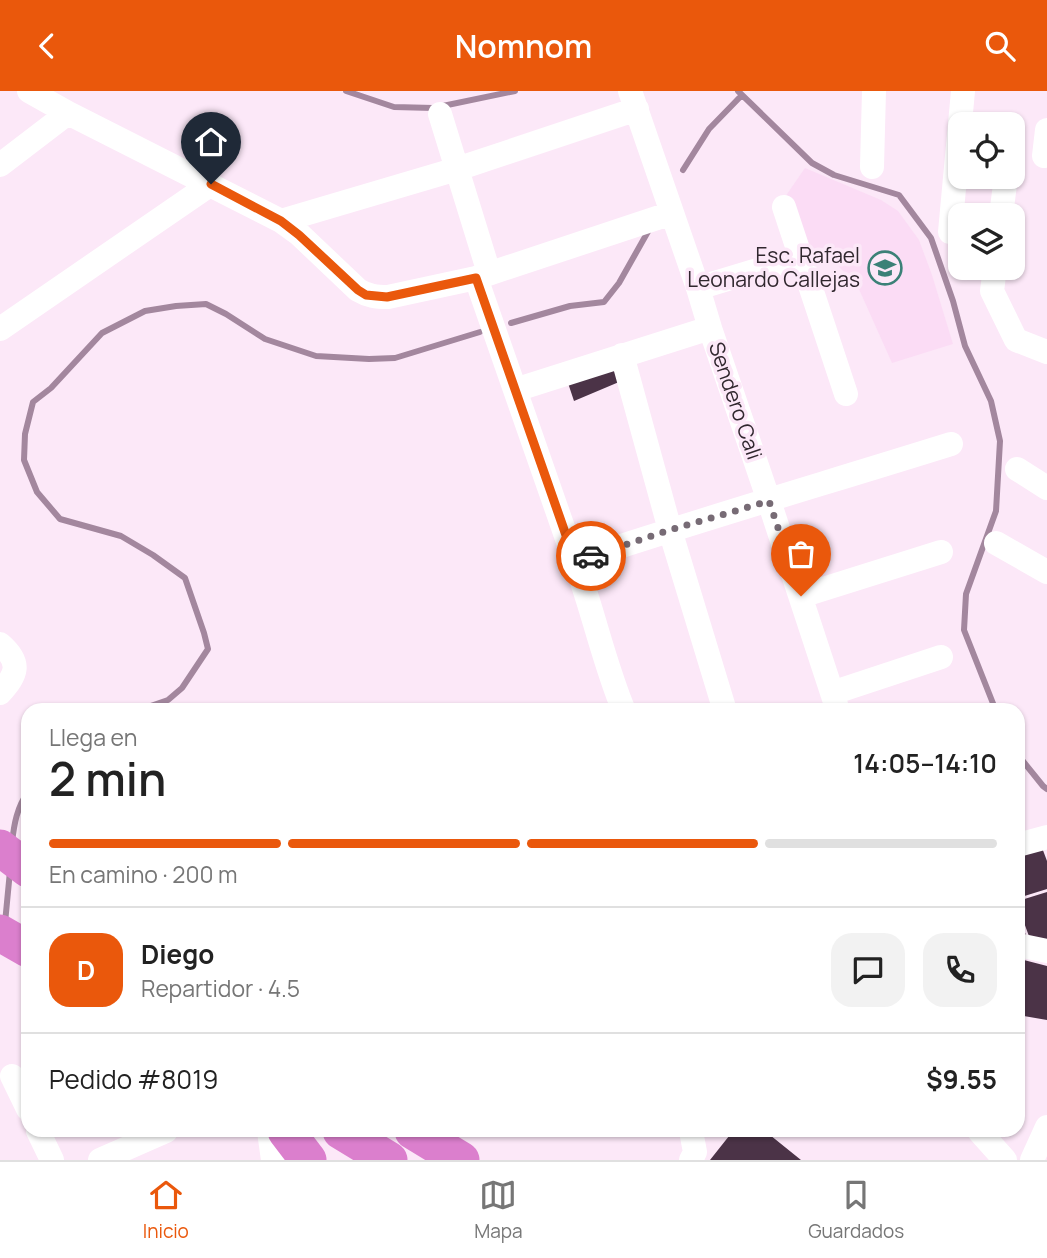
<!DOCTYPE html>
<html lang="es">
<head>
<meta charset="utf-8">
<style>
	body { margin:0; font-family:Manrope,sans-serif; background:#f2f2f2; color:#222; height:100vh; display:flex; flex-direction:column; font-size:26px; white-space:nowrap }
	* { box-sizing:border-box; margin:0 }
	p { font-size:23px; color:#767676 }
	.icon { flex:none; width:38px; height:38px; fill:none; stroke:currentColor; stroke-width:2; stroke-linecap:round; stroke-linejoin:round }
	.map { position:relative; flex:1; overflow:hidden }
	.drawer { position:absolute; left:21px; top:612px; width:1004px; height:434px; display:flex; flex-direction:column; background:#fff; border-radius:21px; box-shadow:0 2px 5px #0004 }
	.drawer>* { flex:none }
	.buttons { position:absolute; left:948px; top:21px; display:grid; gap:14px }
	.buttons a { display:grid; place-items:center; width:77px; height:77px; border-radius:14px; background:#fff; box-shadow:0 2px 5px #0004; font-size:35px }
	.pin { position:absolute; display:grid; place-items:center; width:60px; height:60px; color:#fff; margin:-72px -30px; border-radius:50% 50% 50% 0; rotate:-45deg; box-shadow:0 0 7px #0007 }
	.pin .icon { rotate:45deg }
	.courier { position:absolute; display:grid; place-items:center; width:70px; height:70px; margin:-35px; border:5px solid #ea580c; border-radius:50%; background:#fff; color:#222; box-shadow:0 2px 9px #0007 }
	.headline em { font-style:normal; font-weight:600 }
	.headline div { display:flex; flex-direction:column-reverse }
	.headline { display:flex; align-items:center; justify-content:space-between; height:119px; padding:0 28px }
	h1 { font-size:46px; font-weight:600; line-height:52px }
	.bar { display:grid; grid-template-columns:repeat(4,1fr); gap:10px 7px; align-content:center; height:84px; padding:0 28px }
	.bar i { height:9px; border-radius:5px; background:#e0e0e0 }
	.bar .on { background:#ea580c }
	.bar p { grid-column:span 4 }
	.line { display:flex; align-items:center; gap:18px; padding:0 28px; border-top:2px solid #e0e0e0 }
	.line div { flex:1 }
	.round { display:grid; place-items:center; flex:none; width:74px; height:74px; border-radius:21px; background:#f2f2f2 }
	header { display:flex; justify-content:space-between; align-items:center; height:91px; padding:0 28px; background:#ea580c; color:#fff; font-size:32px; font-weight:600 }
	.tabs { display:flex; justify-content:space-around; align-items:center; height:98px; border-top:2px solid #e0e0e0; background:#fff; font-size:19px; color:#767676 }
	.tabs a { display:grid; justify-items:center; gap:4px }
	.tabs .on { color:#ea580c }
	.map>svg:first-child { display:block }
	.built { fill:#fbdcf5 }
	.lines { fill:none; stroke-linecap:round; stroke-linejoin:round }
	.stream { stroke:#a3879e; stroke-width:6 }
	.building { fill:#4b3347 }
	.minor { stroke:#fff; stroke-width:24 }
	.highway { stroke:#db7fcd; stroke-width:37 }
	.done { stroke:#776b75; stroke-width:7; stroke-dasharray:0 12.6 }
	.route { stroke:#ea580c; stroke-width:9 }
	.labels { text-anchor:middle; stroke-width:7; stroke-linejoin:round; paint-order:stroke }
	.poi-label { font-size:21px; fill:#30272e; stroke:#fce8f8; text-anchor:end }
	.street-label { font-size:21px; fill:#30272e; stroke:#fce8f8 }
</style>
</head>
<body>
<header><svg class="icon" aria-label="back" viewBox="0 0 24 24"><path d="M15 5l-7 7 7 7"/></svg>Nomnom<svg class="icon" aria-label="search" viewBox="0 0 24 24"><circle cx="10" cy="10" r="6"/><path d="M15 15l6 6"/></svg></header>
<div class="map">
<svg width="1047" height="1069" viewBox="0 0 1047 1069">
	<rect width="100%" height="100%" fill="#fce8f8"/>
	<path class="built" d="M805,77L881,109L898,120L919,149L932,184L953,253L892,272L858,196L829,165L813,170L785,106Z"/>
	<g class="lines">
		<path class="stream" d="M346,0L394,16L433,17L515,0
			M738,0L812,72L834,84L899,104L931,147L953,210L965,255L991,310L1000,350L996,420L966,503L964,539L996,620
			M683,79L709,38L742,4
			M511,232L570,215L604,211L619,192L650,137
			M136,620L168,609L182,597L208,558L204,542L185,487L153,464L121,445L60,428L37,401L24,369L25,343L33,311L51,297L102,242L145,220L176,215L206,213L226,223L265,248L316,265L369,268L395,267L480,241
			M1018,664L1043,695L1047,698
			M12,752C14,733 17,716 28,701
			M5,832L10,780"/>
	</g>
	<path class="building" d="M612,269L619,291L574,310L566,286Z
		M1041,754L1047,770V798L1018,807V760Z
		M1047,801V852L1030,848L1018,815V810Z
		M1018,826H1019L1027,847L1018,846Z
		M1020,868L1047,875V929L1018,924Z
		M733,1040H765L801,1069H710Z"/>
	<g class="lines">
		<path class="minor" d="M29,0L68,22L281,130L299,143L358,199C368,205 376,206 388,206L476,187L672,122
			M630,0L698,197L710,237L769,410L838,620
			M440,23L489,182
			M1044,65L1047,39
			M0,74L68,22
			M872,76L874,0
			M784,116L846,303
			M1001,124L1006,86
			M281,130L457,78L637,18
			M950,141L963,0
			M995,177L992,200L1016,249L1047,261
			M476,187C511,287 546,387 581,488C596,532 606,577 624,620
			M698,197L800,166
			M0,238L211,93
			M622,264L670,439L725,620
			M515,299L710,237
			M1017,378L1047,397
			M996,452L1047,481
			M575,470C699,429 826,392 951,353
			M801,505L941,461
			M0,553C22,572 17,583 0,602
			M832,602L941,566
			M1018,754L1047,746
			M1018,854L1047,860
			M12,985L28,1018
			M38,1040L52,1069
			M269,1040L273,1069
			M979,1040L1005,1069
			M100,1069L166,1040
			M691,1069L695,1061L691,1040
			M1032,1069L1047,1036"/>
		<path class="highway" d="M0,757L28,778
			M0,842L28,858
			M286,1040L308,1069
			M341,1040L389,1069
			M413,1040L461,1069"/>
	</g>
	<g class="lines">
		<path class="done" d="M591,465L670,439L769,410L801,505"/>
		<path class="route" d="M211,93L281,130L299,144L358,199L366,204L387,206L476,187L575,470L591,465"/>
	</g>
	<defs>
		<symbol id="school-ring" viewBox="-11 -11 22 22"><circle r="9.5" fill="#fce8f8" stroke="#3b8177" stroke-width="1.5"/><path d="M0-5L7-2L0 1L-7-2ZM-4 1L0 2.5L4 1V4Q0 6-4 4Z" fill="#3b8177"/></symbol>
	</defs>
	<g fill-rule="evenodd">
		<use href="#school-ring" x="866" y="158" width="38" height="38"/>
	</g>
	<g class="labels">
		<g class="poi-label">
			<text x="860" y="172">Esc. Rafael<tspan x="860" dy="24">Leonardo Callejas</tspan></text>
		</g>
		<g class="street-label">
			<text transform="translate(735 310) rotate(71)" y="7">Sendero Cali</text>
		</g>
	</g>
</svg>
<div class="buttons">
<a><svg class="icon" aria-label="locate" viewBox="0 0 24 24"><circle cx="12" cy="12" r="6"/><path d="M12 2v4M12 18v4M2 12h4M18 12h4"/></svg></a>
<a><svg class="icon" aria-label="layers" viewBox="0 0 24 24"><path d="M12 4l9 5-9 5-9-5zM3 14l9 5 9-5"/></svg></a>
</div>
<div class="pin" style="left:801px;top:505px;background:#ea580c"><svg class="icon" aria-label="bag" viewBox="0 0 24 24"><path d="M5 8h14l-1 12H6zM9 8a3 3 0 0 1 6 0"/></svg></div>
<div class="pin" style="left:211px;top:93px;background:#1f2937"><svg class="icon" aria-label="home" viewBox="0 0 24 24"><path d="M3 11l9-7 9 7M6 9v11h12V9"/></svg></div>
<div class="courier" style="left:591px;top:465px"><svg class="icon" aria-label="car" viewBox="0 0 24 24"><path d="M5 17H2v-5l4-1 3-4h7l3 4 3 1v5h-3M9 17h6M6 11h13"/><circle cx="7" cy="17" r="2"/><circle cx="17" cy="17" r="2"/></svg></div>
<section class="drawer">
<div class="headline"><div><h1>2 min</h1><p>Llega en</p></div><em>14:05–14:10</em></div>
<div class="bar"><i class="on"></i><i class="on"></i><i class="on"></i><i></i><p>En camino · 200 m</p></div>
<div class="line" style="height:126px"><b class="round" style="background:#ea580c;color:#fff">D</b><div><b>Diego</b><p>Repartidor · 4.5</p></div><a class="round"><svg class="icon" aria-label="chat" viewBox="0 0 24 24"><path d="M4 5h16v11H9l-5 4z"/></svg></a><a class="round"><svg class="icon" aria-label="phone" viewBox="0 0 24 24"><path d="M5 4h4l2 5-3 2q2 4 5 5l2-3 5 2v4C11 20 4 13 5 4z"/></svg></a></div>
<div class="line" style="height:91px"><div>Pedido #8019</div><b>$9.55</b></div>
</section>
</div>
<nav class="tabs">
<a class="on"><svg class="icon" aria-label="home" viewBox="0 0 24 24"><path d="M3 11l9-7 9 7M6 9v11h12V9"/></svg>Inicio</a>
<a><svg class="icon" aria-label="map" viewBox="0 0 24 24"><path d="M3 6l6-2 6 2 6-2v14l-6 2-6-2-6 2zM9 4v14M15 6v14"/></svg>Mapa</a>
<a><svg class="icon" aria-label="saved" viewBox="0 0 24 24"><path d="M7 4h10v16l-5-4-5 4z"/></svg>Guardados</a>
</nav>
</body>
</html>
